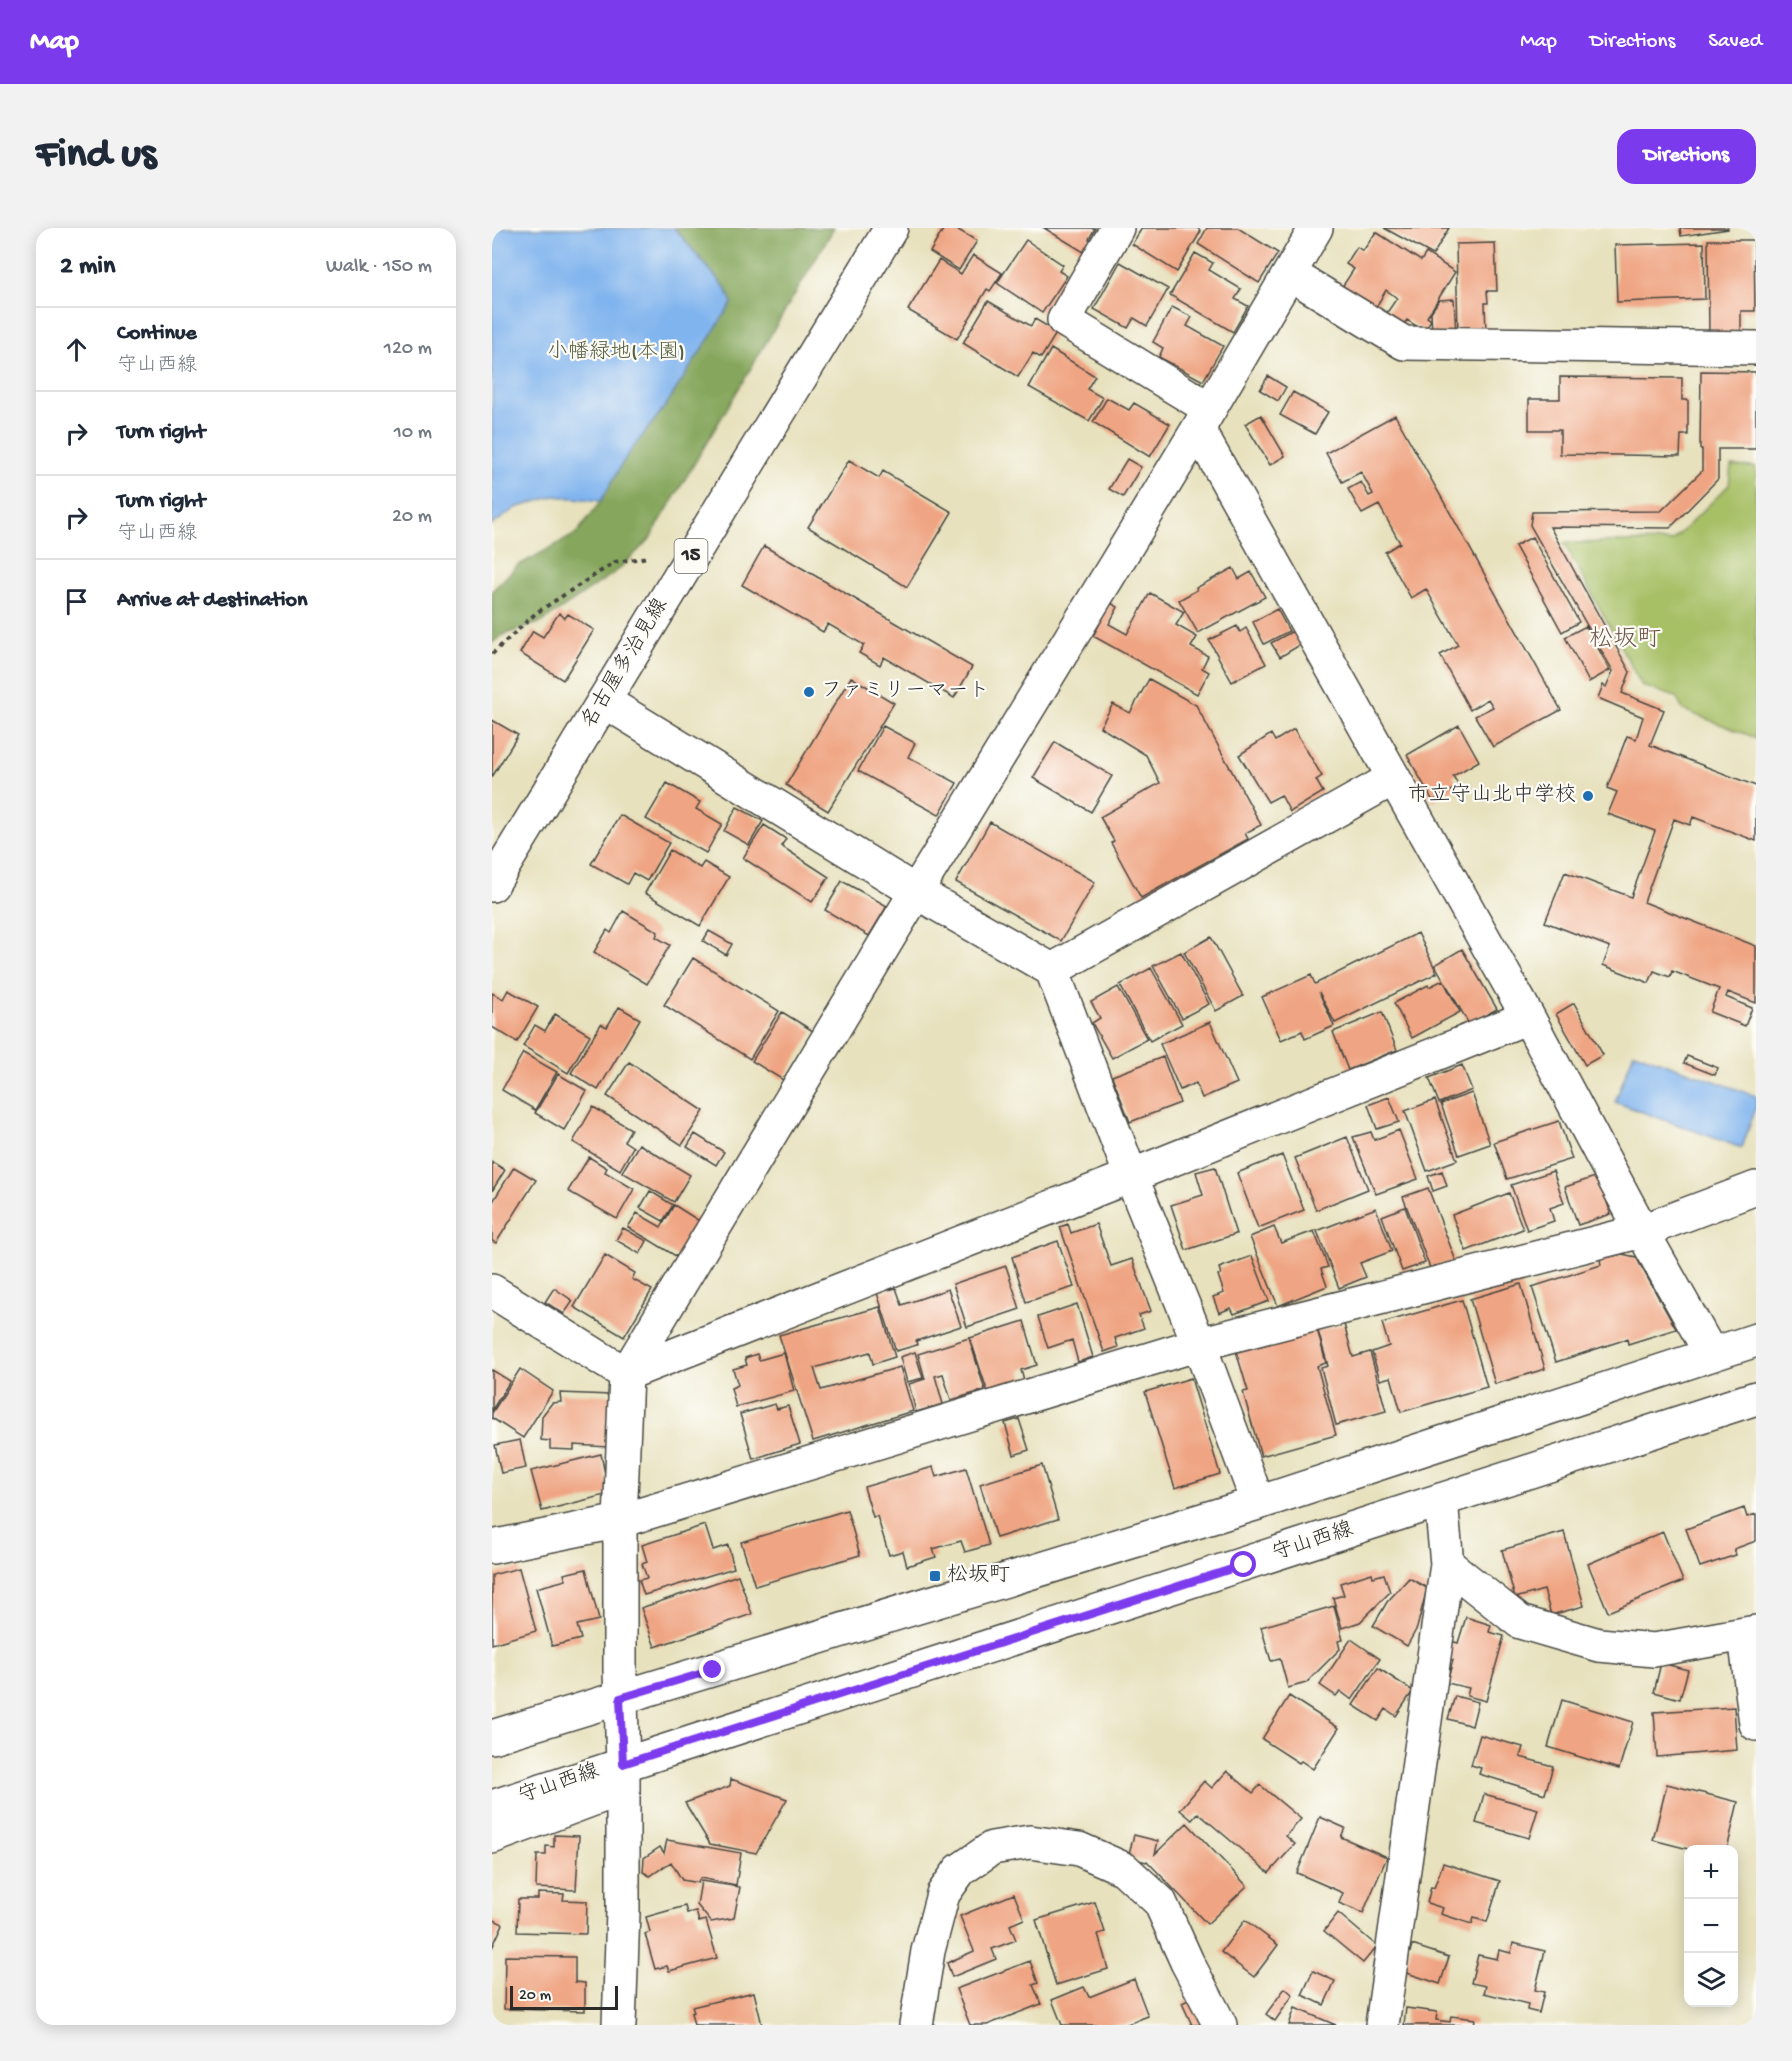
<!DOCTYPE html>
<html lang="en">
<head>
<meta charset="utf-8">
<style>
	body { margin:0; font-family:"Gochi Hand","Klee One",sans-serif; background:#f2f2f3; color:#1f2937 }
	.controls { position:absolute; right:18px; bottom:18px; display:grid; overflow:hidden; border-radius:12px; box-shadow:0 3px 15px #0003 }
	.controls button { width:54px; height:54px; display:grid; place-items:center; padding:0; border:0; border-bottom:2px solid #e0e1e3; background:#fff; color:#1f2937; font:30px sans-serif }
	.scale { position:absolute; left:18px; bottom:15px; width:108px; box-sizing:border-box; padding-left:6px; border:3px solid #2b2b2b; border-top:0; font-size:16px; line-height:21px; white-space:nowrap; color:#2b2b2b; -webkit-text-stroke:4px #fdfcf7; paint-order:stroke }
	.stop { position:absolute; width:18px; height:18px; margin:-14px; border:4px solid #7c3aed; border-radius:50%; background:#fff }
	.stop.end { background:#7c3aed; border-color:#fff; box-shadow:0 2px 6px #0008 }
	.list { margin:0; padding:0; list-style:none }
	h2 { display:flex; justify-content:space-between; align-items:center; height:78px; margin:0; padding:0 24px; font-size:26px }
	h2 small { font-size:20px; font-weight:400; color:#747a83 }
	.list li { display:grid; grid-template-columns:39px 1fr auto; gap:18px; align-items:center; box-sizing:border-box; height:84px; padding:0 24px; border-top:2px solid #e0e1e3 }
	.list b { display:block; font-size:22px; white-space:nowrap }
	.list p { margin:0; font-size:20px; white-space:nowrap; color:#747a83 }
	.list em { font-size:20px; font-style:normal; color:#747a83 }
	.icon { flex:none; width:33px; height:33px; fill:none; stroke:currentColor; stroke-width:2; stroke-linecap:round; stroke-linejoin:round }
	.map { position:relative; flex:none; width:1264px; height:1797px; overflow:hidden; border-radius:18px }
	header { display:flex; align-items:center; gap:36px; box-sizing:border-box; height:84px; padding:0 30px; background:#7c3aed; color:#fff }
	header strong { font-size:28px }
	nav { display:flex; gap:33px; margin-inline-start:auto; font-size:21px }
	.intro { display:flex; align-items:center; justify-content:space-between; box-sizing:border-box; height:144px; padding:0 36px }
	h1 { margin:0; font-size:42px }
	.button { padding:15px 27px; border-radius:18px; background:#7c3aed; color:#fff; font-size:21px; font-weight:700 }
	main { display:flex; gap:36px; padding:0 36px }
	aside { flex:1; background:#fff; border-radius:18px; box-shadow:0 3px 15px #0003 }
	.map>svg:first-child { display:block }
</style>
</head>
<body>
<header>
<strong>Map</strong>
<nav><a>Map</a><a>Directions</a><a>Saved</a></nav>
</header>
<div class="intro"><h1>Find us</h1><a class="button">Directions</a></div>
<main>
<aside>
<h2>2 min<small>Walk · 150 m</small></h2>
<ul class="list">
<li><svg class="icon" aria-label="ahead" viewBox="0 0 24 24"><path d="M12 20V5M6 11l6-6 6 6"/></svg><div><b>Continue</b><p>守山西線</p></div><em>120 m</em></li>
<li><svg class="icon" aria-label="right" viewBox="0 0 24 24"><path d="M7 20v-9h11M14 6l5 5-5 5"/></svg><div><b>Turn right</b></div><em>10 m</em></li>
<li><svg class="icon" aria-label="right" viewBox="0 0 24 24"><path d="M7 20v-9h11M14 6l5 5-5 5"/></svg><div><b>Turn right</b><p>守山西線</p></div><em>20 m</em></li>
<li><svg class="icon" aria-label="arrive" viewBox="0 0 24 24"><path d="M6 21V4h12l-3 4 3 4H6"/></svg><div><b>Arrive at destination</b></div></li>
</ul>
</aside>
<div class="map">
<svg width="1264" height="1797" viewBox="0 0 1264 1797">
	<rect width="100%" height="100%" fill="#fdfcf7"/>
	<filter id="ink" filterUnits="userSpaceOnUse"><feTurbulence type="fractalNoise" baseFrequency=".0167" numOctaves="2"/><feDisplacementMap in="SourceGraphic" scale="12" xChannelSelector="R" yChannelSelector="G"/><feConvolveMatrix kernelMatrix="1 2 1 2 8 2 1 2 1" color-interpolation-filters="sRGB"/></filter>
	<filter id="wash" filterUnits="userSpaceOnUse"><feTurbulence type="fractalNoise" baseFrequency=".008" numOctaves="4" result="noise"/><feDisplacementMap in="SourceGraphic" scale="24" xChannelSelector="R" yChannelSelector="G"/><feGaussianBlur stdDeviation="1.35" result="paint"/><feColorMatrix in="noise" values="0 0 0 0 0 0 0 0 0 0 0 0 0 0 0 0 0 1.4 0 .05"/><feComposite in="paint" operator="in"/></filter>
	<g filter="url(#wash)">
		<rect width="100%" height="100%" fill="#e7e1bd"/>
		<path fill="#a7c066" stroke="#697648" stroke-width="1.5" d="M1239,238l25,1v271l-73,-28 -7,-13 -34,-11 -78,-143 108,-2 57,-56z"/>
		<path fill="#85a65b" stroke="#586843" stroke-width="1.5" d="M182,0h160l-185,312 -32,31 -75,51 -39,13 -11,8v-52l25,-25 59,-32 25,-33 25,-44 40,-52 60,-116z"/>
		<path fill="#80b4ee" stroke="#56708c" stroke-width="1.5" d="M0,0h182l52,61 6,14 -66,102 -40,52 -25,44 -47,-5 -38,12 -24,17z
			M1142,824l122,44v11l-14,41 -127,-46z"/>
		<g id="blocks">
			<path fill="#efa583" d="M452,0h11l22,13 -18,29 -29,-18z
				M552,0h51l-6,11 6,4 -8,11z
				M650,0h55l4,3 -24,41 -45,-28z
				M715,0h31l40,25 -19,30 -61,-39z
				M892,0h65l-16,27z
				M1188,0h48v1l-47,7z
				M884,4l45,29 5,-8 29,19 -28,45 4,3 -7,11 -17,-11 -4,5 -17,-11 11,-16 -11,-8 -11,19 -33,-22 12,-18 -8,-5 11,-17 6,4z
				M534,12l37,25 -4,6 8,5 -25,37 -45,-30z
				M1216,12h46l1,71h-14v23h-32z
				M1003,15l2,48h-10l1,12h-3l1,31 -28,1 -2,-91z
				M1212,15l1,56 -88,3 -2,-57z
				M703,25l18,10 -4,7 32,19 -6,10 13,7 -15,26 -63,-37z
				M481,27l29,18 -12,18 -3,-2 -30,50 -49,-29 31,-50 22,14z
				M628,34l48,27 -21,37 -13,-8 -6,10 -34,-19z
				M962,71l2,34 -24,1 -1,-22 8,-12z
				M496,73l43,25 4,-7 22,13 -16,26 -8,-5 -15,24 -55,-34z
				M680,79l20,10 -5,9 36,20 -20,35 -44,-24 4,-9 -10,-6z
				M559,121l44,27 -8,13 16,9 -14,23 -60,-34z
				M1209,143l55,1v77h-38v30l-48,49 -120,-1 80,145 -8,21 42,17 -14,35 106,41v55l-63,-24 -3,8 -16,-6 -30,83 112,44v57l-28,-11 -2,5 26,11 -7,18 -35,-14 9,-23 -47,-18 -2,6 -16,-6 -5,12 -46,-18 7,-18 -65,-25 20,-50 66,25 24,-66 -47,-17 9,-22 -10,-4 20,-52 9,3 7,-22 -45,-19 5,-13 3,2 7,-16 -83,-146 2,-13 129,-1 41,-40v-22h-2z
				M776,148l18,11 -8,14 -18,-11z
				M1068,149l122,1v22h6v35h-7l-1,21 -120,-2v-24h-31v-31h31z
				M801,164l35,20 -13,22 -35,-19z
				M615,170l22,12 5,-7 36,21 -20,33 -57,-35z
				M769,187l24,41 -15,9 -25,-41z
				M903,187l166,295 -68,37 -18,-31 18,-9 -5,-8 -18,11 -30,-55 18,-10 -32,-56 -15,9 -26,-46 15,-9 -21,-38 -17,9 -14,-25 13,-7 8,14 4,-2 -12,-22 -19,10 -16,-29z
				M635,231l14,8 -18,30 -14,-8z
				M357,232l30,18 4,-7 69,41 -45,75 -99,-60z
				M1040,309l47,85 -17,10 -47,-86z
				M272,318l208,121 -18,31 -70,-41 -4,8 -21,-12 5,-8 -36,-21 -5,8 -81,-47z
				M741,340l6,11 12,-7 14,25 -67,36 -19,-33 18,-10 -1,-2z
				M658,365l34,19 -8,13 21,12 -6,10 17,9 -6,12 7,4 -12,22 -104,-58 18,-33 7,4 -9,17 18,10z
				M785,381l12,22 -25,13 -11,-22z
				M67,385l6,5 3,-4 26,16 -31,50 -43,-27 13,-22 10,6z
				M745,398l3,6 6,-4 20,36 -34,18 -23,-42z
				M1094,398l24,44 -21,12 -24,-45z
				M801,403l7,14 -20,12 -9,-14z
				M359,449l43,26 -66,108 -42,-26z
				M657,451l47,26 65,120 -16,8 3,6 -107,59 -30,-55 3,-2 -14,-24 60,-34 -14,-28 -46,-28 13,-23 17,9z
				M0,492l26,15 -26,42z
				M967,497l20,36 -26,15 6,10 -26,15 -26,-46z
				M391,498l32,17 -7,14 49,26 -18,32 -81,-44z
				M802,501l28,47 -6,4 7,12 -33,20 -9,-17 -13,7 -29,-47 32,-21 4,7z
				M563,514l57,34 -21,36 -58,-34z
				M175,555l33,19 -4,7 26,15 -16,29 -60,-34z
				M245,579l26,14 -14,24 -25,-14z
				M128,587l49,28 -22,38 -14,-8 -6,11 -36,-20z
				M498,594l105,60 -34,59 -105,-59z
				M272,597l22,14 -5,7 48,31 -17,25 -69,-44z
				M178,622l30,18 4,-6 25,15 -29,49 -55,-33z
				M350,653l45,25 -18,30 -44,-26z
				M131,683l35,21 -2,5 14,8 -23,39 -53,-32 13,-22 4,3z
				M217,703l23,13 -6,11 -23,-14z
				M926,705l19,40 -102,50 -16,-31 15,34 -29,13 -3,-8 -21,9 -19,-43 49,-22 4,9z
				M719,709l32,59 -27,15 -32,-59z
				M970,721l35,60 -28,15 -34,-59z
				M689,724l28,52 -27,14 -29,-52z
				M201,730l86,53 -29,48 -86,-54z
				M659,740l31,56 -32,17 -30,-56z
				M951,752l17,32 -48,26 -18,-35 34,-18 1,2z
				M626,759l29,52 -35,19 -20,-35 8,-5 -9,-16z
				M16,762l30,17 -21,35 -25,-15v-34l11,6z
				M1082,775l29,52 -18,10 -29,-51z
				M127,779l21,12 -42,71 -27,-17 30,-49 6,3z
				M290,784l31,19 -30,49 -31,-19z
				M890,784l15,38 -49,20 -15,-38z
				M63,786l35,21 -22,38 -45,-27 12,-21 10,6z
				M718,794l27,61 -35,15 -6,-15 -16,7 -20,-46z
				M31,825l34,19 -22,38 -33,-20z
				M1195,828l31,12 -3,7 -31,-12z
				M671,829l17,46 -50,19 -18,-46z
				M137,834l75,49 -22,34 -75,-49z
				M970,837l10,25 -33,13 -10,-25z
				M66,846l29,17 -23,39 -29,-17z
				M980,865l18,51 -31,11 -18,-51z
				M897,869l10,25 -22,7 -9,-24z
				M943,872l22,60 -30,11 -22,-60z
				M101,879l38,22 -7,12 9,6 -13,23 -47,-28z
				M1067,893l13,38 -65,20 -13,-37z
				M907,902l19,49 -42,15 -23,-57 18,-5 3,8z
				M203,906l29,18 -8,13 -29,-18z
				M855,909l21,52 -52,21 -21,-52z
				M147,916l51,31 -16,27 -52,-30z
				M790,927l22,55 -46,18 -21,-55z
				M97,929l18,11 -2,4 29,17 -17,30 -49,-28z
				M0,934l13,8 -13,21z
				M22,939l22,13 -40,63 -4,-2v-38z
				M723,939l21,67 -50,16 -15,-45 32,-10 -7,-23z
				M950,943l5,15 -14,5 -5,-15z
				M1061,943l11,32 -14,5 4,13 -27,9 -16,-45z
				M1106,948l13,38 -33,11 -13,-38z
				M936,960l28,73 -26,7 -27,-71z
				M158,963l23,14 -10,16 -23,-13z
				M1017,965l14,36 -57,22 -14,-36z
				M182,977l27,17 -22,36 -51,-31 9,-14 24,14z
				M913,979l20,56 -23,8 -20,-55z
				M884,980l16,43 -32,12 6,14 -27,11 -22,-57z
				M576,996l3,9 25,-9 15,42 21,-7 19,52 -12,4 5,13 -29,10 3,9 -14,5 -44,-125z
				M782,999l7,16 33,-12 14,36 -7,2 6,17 -49,20 -28,-69z
				M131,1000l24,13 -7,13 -24,-14z
				M566,1013l16,46 -48,15 -14,-45z
				M1130,1026l14,3 40,72 -48,15 -1,-5 -71,23 -24,-75 69,-22 -1,-6z
				M113,1027l30,18 -3,6 20,11 -28,47 -50,-30z
				M760,1028l17,45 -35,13 -3,-6 -12,5 -6,-16 11,-4 -6,-18 3,-1 -2,-6z
				M514,1038l14,43 -53,18 -14,-43z
				M1029,1056l24,85 -50,15 -25,-85z
				M62,1060l19,13 -9,13 -19,-12z
				M404,1060l6,17 46,-16 13,37 -45,15 1,4 -21,6 -19,-58z
				M970,1072l25,87 -86,25 -10,-35 -11,3 -8,-28 17,-6 -7,-23z
				M585,1076l16,53 -15,5 -6,-22 -24,8 -10,-31z
				M388,1079l15,50 -22,7 -3,-12 -56,16 7,22 79,-23 13,44 -100,30 -34,-106z
				M532,1093l13,44 -16,5 3,11 -36,12 -18,-55z
				M852,1096l9,33 17,-5 16,59 -50,14 -15,-57 7,-2 -10,-35z
				M825,1101l9,34 -9,3 19,69 -75,21 -18,-64 5,-1 -12,-40z
				M477,1110l16,52 -34,10 -8,-26 -8,2 8,28 -27,8 -7,-28 16,-5 -7,-25z
				M423,1124l8,26 -16,4 -7,-25z
				M292,1125l10,38 -58,16 -5,-19 7,-3 -5,-16 14,-4 -2,-7 12,-4 2,6z
				M28,1141l33,22 -30,47 -31,-20v-5z
				M0,1142l18,11 -18,29z
				M699,1150l29,96 -45,14 -30,-96z
				M68,1165l51,2 -2,52 -35,-2v5l-24,-1v-8l-9,-1 1,-24 10,-13 9,-1z
				M283,1176l2,5 11,-3 12,38 -47,15 -13,-45z
				M527,1191l10,31 -15,5 -9,-32z
				M28,1212l6,28 -25,5 -6,-28z
				M109,1226l8,40 -67,17 -11,-40z
				M550,1237l16,54 -62,19 -16,-54z
				M441,1239l3,10 30,-9 23,77 -24,7 -4,-11 -28,8 3,8 -29,9 -4,-15 -14,4 -12,-39 -4,1 -9,-30z
				M1252,1280l3,9 9,-3v27l-22,8 2,6 -36,12 -14,-38z
				M355,1282l13,45 -105,31 -14,-44z
				M213,1297l8,25 15,-5 6,23 -90,27 -5,-15 8,-2 -5,-14 5,-2 -5,-17z
				M1072,1304l20,74 -33,9 -7,-25 -29,8 -13,-48z
				M1171,1304l20,49 -75,31 -20,-48z
				M27,1340l17,63 -44,13v-69z
				M94,1341l13,51 -22,5 4,14 -29,7 -16,-58 30,-8 -2,-6z
				M880,1345l1,4 11,-3 6,18 -30,30 -18,6 -9,-30 11,-3 -4,-12z
				M246,1347l14,39 -97,33 -14,-39z
				M917,1350l18,10 -10,40 -10,18 -34,-20 14,-24z
				M842,1378l9,34 -5,1 2,8 -34,34 -18,5 -8,-29 -9,2 -10,-34z
				M974,1389l25,8 -2,7 15,4 -18,65 -19,-5 2,-8 -22,-5 6,-23 -7,-2 5,-17 7,2z
				M859,1411l29,20 -28,41 -12,-9 -4,5 -16,-11z
				M1169,1435l27,7 -8,29 -26,-7z
				M886,1440l35,23 -17,25 -10,-7 -8,12 -25,-16z
				M797,1468l50,32 -26,41 -12,-8 -2,2 -37,-24z
				M963,1468l23,6 -6,24 -24,-7z
				M1070,1472l71,22 -14,47 -71,-22z
				M1242,1479l3,43 -80,7 -3,-45z
				M988,1507l43,12 -3,10 33,9 -8,28 -66,-20 2,-6 -10,-3z
				M735,1543l26,22 7,-8 41,34 -15,17 9,8 -26,29 -71,-60 -6,7 -12,-10 24,-29 8,7z
				M239,1551l56,20 -31,54 -46,-9 -25,-41 45,-17z
				M1175,1556l71,18 -11,48h-35l-39,-10z
				M992,1566l54,15 -9,29 -53,-15z
				M828,1589l25,11 -4,9 46,20 -24,56 -24,-10 4,-10 -46,-20z
				M695,1595l60,63 -40,38 -60,-63 -1,1 -18,-5 6,-22 24,6 -3,13z
				M62,1607l25,1 -3,54 -40,-2 1,-33h9v-9l8,1z
				M175,1612l74,13 -5,32 -36,-7 -2,5 -16,-3 -11,-18 -21,14 -7,-4 1,-14 16,-11 4,6z
				M951,1635l57,18 -13,41 -13,-4 -2,6 -31,-10 2,-6 -16,-5 4,-16 3,1z
				M209,1653l39,6 -6,31 -23,4 -14,-17z
				M46,1665l26,1 -1,6 24,1 -1,33 -69,-2 1,-33h20z
				M522,1666l10,25 -14,6 6,15 -24,9 4,10 -44,18 -5,-14 27,-12 -14,-35z
				M603,1674l10,30 -7,2 10,35 -52,16 -20,-65z
				M193,1678l2,7 9,-2 3,11 7,-2 11,38 -48,13 -2,-5 -12,3 -10,-35 5,-2 -4,-15z
				M846,1685l39,33 -14,17 -39,-32z
				M0,1691l11,5 -11,24z
				M753,1692l33,25 -24,32 -33,-25z
				M1021,1715l32,8 -10,39 9,2 -5,21 -12,-3 1,-6 -44,-11 2,-7 -15,-3 7,-28 19,4 2,-9 12,3z
				M920,1717l37,12 -9,27 -36,-12z
				M13,1728l70,1v25l10,1v28l-81,-2z
				M538,1733l8,22 -5,2 8,19 -54,21h-17l-14,-36z
				M821,1743l22,10 -11,24 -22,-10z
				M642,1751l14,37 -23,9h-63l-10,-25 32,-13 5,10z
				M793,1760l8,7 -18,26 -9,-7z
				M262,1764l8,33h-68l-3,-12 3,-1 -2,-5z
				M702,1769l14,28h-16l-10,-22z
				M803,1780l41,17h-47z
				M914,1780l31,4 -1,8 14,2 1,-6 24,3 -1,6h-70z"/>
		</g>
	</g>
	<g filter="url(#ink)">
		<use href="#blocks" fill-opacity="0" stroke="#474641" stroke-width="1.5"/>
		<g fill="none" stroke-linecap="round" stroke-linejoin="round">
			<defs>
				<path id="minor" d="M625,0l-53,92 146,89
					M798,46l114,69 352,5
					M706,201l330,588 114,214 69,123
					M112,473l312,191 136,78 79,206 68,168 59,159
					M560,742l342,-192
					M0,1063l134,83 505,-198 397,-159
					M0,1319l128,-26 579,-177 443,-113 114,-43
					M955,1336l73,58 79,23 55,5 102,-18
					M1253,1407l11,89
					M0,1609l131,-49
					M127,1797l4,-113v-148l-3,-94v-149l6,-147 290,-482 282,-463 118,-201
					M424,1797l12,-74 15,-57 17,-24 32,-22 38,-6 49,7 45,20 36,33 27,60 33,63
					M890,1797l65,-461 -6,-64"/>
				<path id="major" d="M0,657l399,-657
					M0,1509l766,-234 498,-163
					M0,1579l1264,-409"/>
			</defs>
			<use href="#minor" stroke="#474641" stroke-width="36"/>
			<use href="#major" stroke="#474641" stroke-width="36"/>
			<path stroke="#474641" stroke-width="4" stroke-dasharray="4.5 4.5" stroke-linecap="butt" d="M0,426l44,-41 79,-51 34,-5"/>
			<use href="#minor" stroke="#fff" stroke-width="33"/>
			<use href="#major" stroke="#fff" stroke-width="33"/>
		</g>
	</g>
	<g fill="none" stroke-linecap="round" stroke-linejoin="round" filter="url(#ink)">
		<path stroke="#7c3aed" stroke-width="8" d="M221,1442l-93,28 3,66 621,-199"/>
	</g>
	<g fill="#1f6fb2" stroke="#fdfcf7" stroke-width="2">
		<circle cx="317" cy="464" r="6"/>
		<circle cx="1096" cy="568" r="6"/>
		<rect x="437" y="1342" width="12" height="12" rx="3"/>
	</g>
	<g text-anchor="middle" dominant-baseline="central" stroke-width="4.5" stroke-linejoin="round" paint-order="stroke">
		<rect fill="#fdfcf7" stroke="#6a6a68" stroke-width="1.5" x="182.5" y="311" width="33" height="34" rx="4.5"/>
		<g font-size="20" font-weight="bold" fill="#2b2b2b">
			<text x="199" y="328">15</text>
		</g>
		<g font-size="21" fill="#565f40" stroke="#fdfcf7">
			<text x="124" y="125">小幡緑地(本園)</text>
		</g>
		<g font-size="21" fill="#2b2b2b" stroke="#fdfcf7">
			<text transform="translate(134 436) rotate(-59)">名古屋多治見線</text>
			<text transform="translate(821 1315) rotate(-18)">守山西線</text>
			<text transform="translate(67 1557) rotate(-19)">守山西線</text>
		</g>
		<g font-size="21" fill="#2b2b2b" stroke="#fdfcf7" text-anchor="start">
			<text x="329" y="464">ファミリーマート</text>
			<text x="1084" y="568" text-anchor="end">市立守山北中学校</text>
			<text x="455" y="1348">松坂町</text>
		</g>
		<g font-size="24" fill="#70564a" stroke="#fdfcf7">
			<text x="1133" y="412">松坂町</text>
		</g>
	</g>
</svg>
<div class="controls">
<button>+</button>
<button>−</button>
<button><svg class="icon" aria-label="layers" viewBox="0 0 24 24"><path d="M12 4l9 5-9 5-9-5zM3 14l9 5 9-5"/></svg></button>
</div>
<div class="scale">20 m</div>
<div class="stop" style="left:752px;top:1337px"></div>
<div class="stop end" style="left:221px;top:1442px"></div>
</div>
</main>
</body>
</html>
